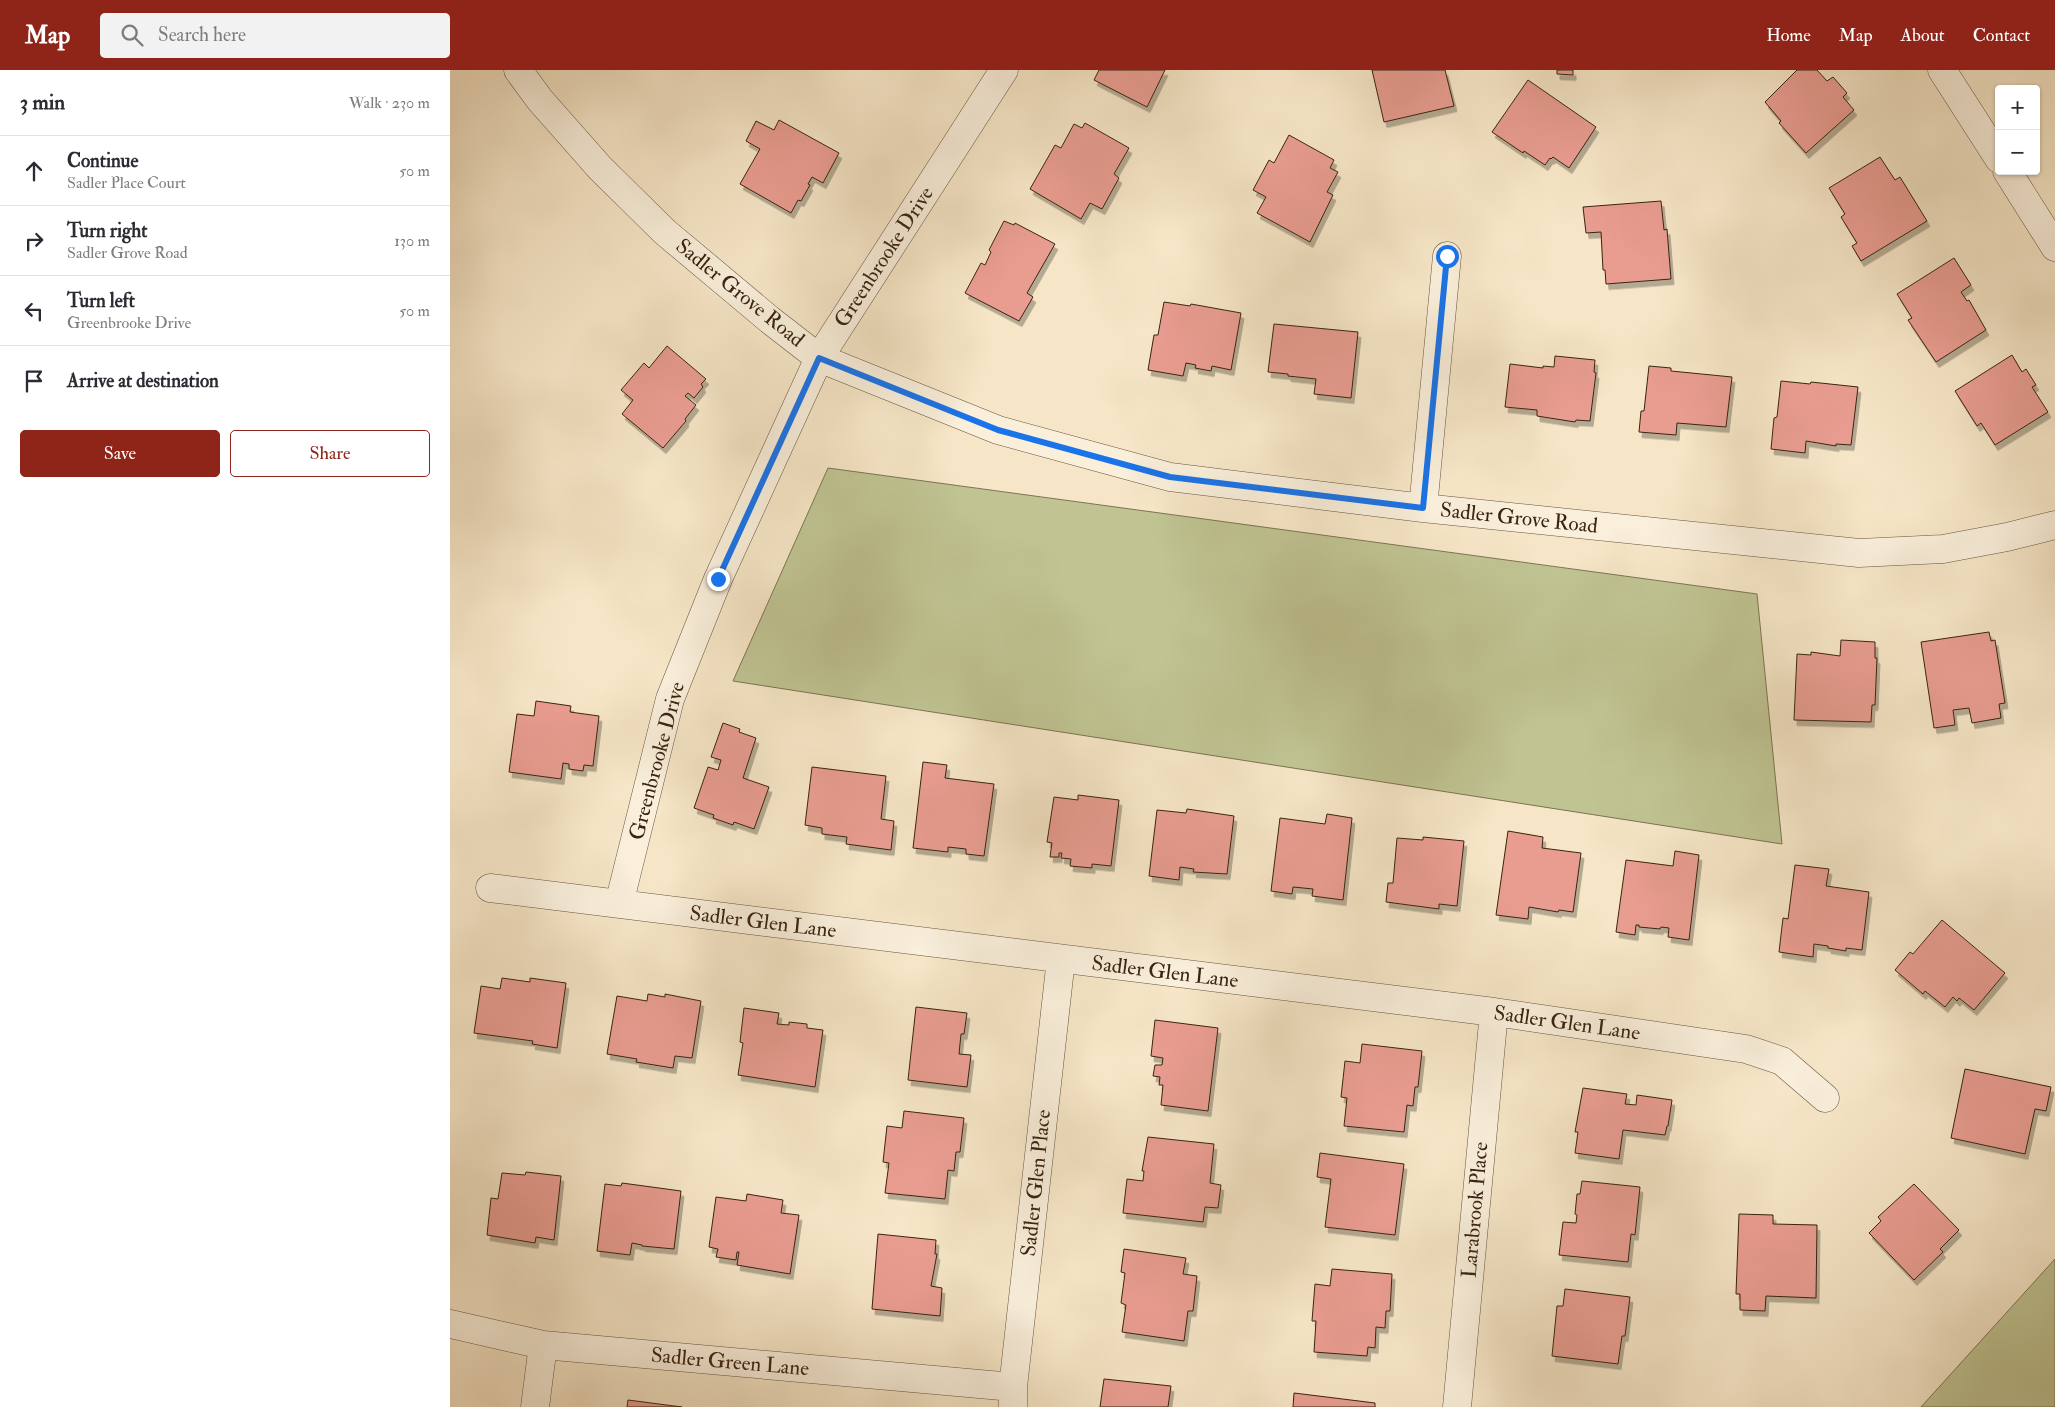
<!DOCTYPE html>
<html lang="en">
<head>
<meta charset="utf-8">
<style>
	body { margin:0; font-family:"IM FELL Double Pica",serif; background:#f2f2f3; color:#2b2b33 }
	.controls { position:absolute; right:15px; top:15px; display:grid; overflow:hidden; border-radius:5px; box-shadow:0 1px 4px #0004 }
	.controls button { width:45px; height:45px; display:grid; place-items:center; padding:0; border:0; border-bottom:1px solid #e1e1e2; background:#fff; color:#2b2b33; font:25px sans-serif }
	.stop { position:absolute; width:15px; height:15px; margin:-11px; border:4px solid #1a73e8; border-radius:50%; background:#fff }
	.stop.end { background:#1a73e8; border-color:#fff; box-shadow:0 1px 5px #0008 }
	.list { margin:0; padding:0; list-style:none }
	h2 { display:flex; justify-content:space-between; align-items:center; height:65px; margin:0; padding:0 20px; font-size:21px }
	h2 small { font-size:16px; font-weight:400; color:#7c7c81 }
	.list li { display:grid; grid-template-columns:32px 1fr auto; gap:15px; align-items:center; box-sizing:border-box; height:70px; padding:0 20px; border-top:1px solid #e1e1e2 }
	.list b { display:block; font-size:19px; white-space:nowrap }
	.list p { margin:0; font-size:16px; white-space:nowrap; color:#7c7c81 }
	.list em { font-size:16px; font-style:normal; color:#7c7c81 }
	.actions { display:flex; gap:10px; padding:15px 20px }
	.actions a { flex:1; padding:11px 0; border:1px solid #8f2418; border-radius:5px; text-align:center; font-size:18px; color:#8f2418 }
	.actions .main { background:#8f2418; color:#fff }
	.icon { flex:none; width:28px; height:28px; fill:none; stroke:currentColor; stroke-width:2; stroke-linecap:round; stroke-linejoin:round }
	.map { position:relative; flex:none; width:1605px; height:1337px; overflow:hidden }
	header { display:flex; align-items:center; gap:30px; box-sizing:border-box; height:70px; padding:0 25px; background:#8f2418; color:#fff }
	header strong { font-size:24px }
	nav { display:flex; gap:28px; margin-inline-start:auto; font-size:18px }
	.search { width:350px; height:45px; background:#f2f2f3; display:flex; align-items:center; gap:12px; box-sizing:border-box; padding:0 18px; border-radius:5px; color:#7c7c81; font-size:19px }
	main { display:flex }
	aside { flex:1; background:#fff }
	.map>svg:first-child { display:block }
</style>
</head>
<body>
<header>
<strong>Map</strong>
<div class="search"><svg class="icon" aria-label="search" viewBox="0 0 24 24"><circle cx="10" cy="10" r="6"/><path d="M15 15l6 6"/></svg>Search here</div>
<nav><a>Home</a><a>Map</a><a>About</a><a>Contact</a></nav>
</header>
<main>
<aside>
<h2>3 min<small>Walk · 230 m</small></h2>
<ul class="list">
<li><svg class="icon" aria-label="ahead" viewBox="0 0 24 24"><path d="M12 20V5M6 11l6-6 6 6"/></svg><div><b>Continue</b><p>Sadler Place Court</p></div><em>50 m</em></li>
<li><svg class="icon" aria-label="right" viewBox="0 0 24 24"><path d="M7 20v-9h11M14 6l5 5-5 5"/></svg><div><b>Turn right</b><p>Sadler Grove Road</p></div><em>130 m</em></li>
<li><svg class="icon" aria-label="left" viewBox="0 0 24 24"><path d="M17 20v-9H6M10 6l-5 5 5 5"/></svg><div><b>Turn left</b><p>Greenbrooke Drive</p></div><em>50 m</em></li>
<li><svg class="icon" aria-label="arrive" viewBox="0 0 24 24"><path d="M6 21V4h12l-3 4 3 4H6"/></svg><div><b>Arrive at destination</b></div></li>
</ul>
<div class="actions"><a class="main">Save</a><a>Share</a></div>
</aside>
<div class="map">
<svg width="1605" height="1337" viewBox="0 0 1605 1337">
	<defs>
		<filter id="shadow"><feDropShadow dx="3" dy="5.5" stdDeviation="0" flood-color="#0004"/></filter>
	</defs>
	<rect width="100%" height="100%" fill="#f6e6c7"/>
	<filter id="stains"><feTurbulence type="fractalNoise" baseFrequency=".004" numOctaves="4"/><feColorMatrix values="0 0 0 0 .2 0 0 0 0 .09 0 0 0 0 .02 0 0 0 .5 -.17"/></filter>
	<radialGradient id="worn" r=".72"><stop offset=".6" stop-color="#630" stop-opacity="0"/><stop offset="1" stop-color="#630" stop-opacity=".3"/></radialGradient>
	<path fill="#c0c493" stroke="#7c7452" d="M378,398l929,126 25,250 -1049,-163z
		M1605,1189v148h-134z"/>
	<path fill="#e99d91" stroke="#392312" filter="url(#shadow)" d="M649,0h66l-18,37 -53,-27z
		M922,0h73l9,36 -70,16z
		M1107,0h16v5l-16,-1z
		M1347,0h20l10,11 6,-4 14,16 -4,4 11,13 -48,43 -27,-30 2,-2 -16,-19z
		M1078,10l68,47 -27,41 -16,-11 -2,2 -1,-1 -5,7 -21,-14 -1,2 -31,-21z
		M329,50l60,33 -16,30 -11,-6 -4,7 2,1 -9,16 -3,-1 -7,13 -51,-29 20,-35 -14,-8 10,-20 18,9z
		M635,53l44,25 -15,26 5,4 -17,31 -12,-6 -9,16 -51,-30 25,-44 6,3 13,-24 8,4z
		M839,65l45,25 -4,8 8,4 -11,20 6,3 -23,47 -53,-29 9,-16 -13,-7 16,-30 5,3z
		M1430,87l15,23 5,-3 27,44 -66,40 -9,-15 5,-3 -16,-26 4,-3 -16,-26z
		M1211,131l3,29 3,-1 4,50 -65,5 -1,-14h-2l-2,-38 -15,1 -3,-26z
		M554,151l10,4 1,-2 40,21 -28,49 6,4 -14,24 -54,-28 16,-30 4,2 6,-13 -2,-2z
		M1504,188l17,27 -10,7 6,9 2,-1 17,30 -50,32 -28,-42 4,-2 -15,-24z
		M714,232l26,4 1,-2 50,9 -10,57 -19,-4 -1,5 -16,-3 1,-3 -10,-2 -3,13 -35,-6 6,-35h4z
		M824,254l84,8 -7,66 -37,-4 2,-15 -28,-3v-2l-20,-2z
		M217,276l39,33 -5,5 2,3 -9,11 -6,-5 -3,3 11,9 -11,14 1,2 -23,27 -41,-34 11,-14 -12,-10 23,-27 5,5z
		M1562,285l10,17 4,-3 10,16 -4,2 16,25 -53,33 -14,-22 -4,3 -22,-35z
		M1105,286l40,4 -1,12 2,1 -6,48 -14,-1 -1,2 -38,-6v-6l-32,-3 5,-43 33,4v-2l11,1z
		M1199,296l22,2v3l61,6 -6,50 -49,-4 -1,12 -37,-3 2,-21h3z
		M1331,311l29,3 1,-2 47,5 -7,58 -15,-1v2l-30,-5 -1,12 -34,-4 3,-31 3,-1z
		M1539,562l2,9 4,-1 10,63 -6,1 2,14 -29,5 -3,-15 -16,2 2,15 -21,3 -13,-86z
		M1391,570l34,2v16h2l-2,47h-3l-1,17 -77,-2 3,-66 14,1v-3l29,4z
		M86,631l35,5 -1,6 29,4 -6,50 -9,-1 -1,6 -14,-2v-5l-6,-1 -2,16 -52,-7 8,-58 17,2z
		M273,653l17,6 -1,3 17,6 -13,40 26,9 -15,42 -20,-7 -1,3 -20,-7 1,-3 -20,-7 14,-41 10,3 3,-10 -10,-3z
		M473,692l24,3 -2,13 49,6 -10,72 -18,-2v-5l-18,-2v5l-35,-4z
		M362,697l74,9 -5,43 13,2 -3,29 -45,-6 1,-7 -25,-3v-6l-17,-3z
		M628,725l41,5 -8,66 -19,-2v4l-22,-2 1,-7 -10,-1 1,-5h-3v4h-9l2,-14 -5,-1 7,-45 24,3z
		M737,739l47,7 -7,58 -34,-2 1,-3 -14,-2 -1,13 -30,-4 8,-66 29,3z
		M877,744l25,4 -9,82 -31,-4 1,-7 -20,-2 -1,7 -21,-3 9,-73 45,6z
		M1058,761l35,6 -1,11 39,5 -8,59 -14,-2 -1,2 -29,-5 -1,12 -32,-4z
		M973,767l41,4 -7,65 -18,-2v5l-53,-7 2,-19h5l4,-45 26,2z
		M1225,781l24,4 -10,85 -21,-3 1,-9 -8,-1 -1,2 -21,-2v-2h-3l-1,10 -19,-3 10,-72 47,6z
		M1345,795l34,4 -3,17 43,6 -7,58 -16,-2v3l-18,-3v-2l-14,-2 -1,13 -34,-5 4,-34 5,1z
		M1492,850l63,53 -31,37 -15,-12 -2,3 -4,-4 -8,10 -20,-16 -2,3 -28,-24 15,-18 3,2z
		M52,908l28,4v-4l36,5 -9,65 -25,-4 1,-3 -59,-8 7,-47 19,3z
		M198,924l17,3v-3l36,7 -9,57 -17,-2 -2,12 -37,-6 1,-3 -30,-5 10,-58 30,5z
		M466,937l51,6 -3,21h-3l-2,20 12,1 -4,32 -59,-7z
		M294,938l35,5 -2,11 12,1v-3l18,2v4l16,2 -8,57 -77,-12 5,-32 -3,-1z
		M705,950l63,8 -10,83 -47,-6 2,-20h-4l1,-8 -7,-1 2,-11h7l1,-7 -12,-2z
		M912,974l60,7 -4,36h-3l-2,19 -6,-1 -3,27 -60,-6 3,-28 -6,-1 4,-36 15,2z
		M1515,999l86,18 -5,24 -11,-2 -10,45 -74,-16z
		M1133,1018l44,6 -2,10 11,1 1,-10 35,5 -4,26h-1l-2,9 -42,-5 -4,29 -44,-6 3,-21h-3z
		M454,1041l60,7 -4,34h-4l-2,19 -6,-1 -3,29 -60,-6 4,-30 -6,-1 4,-36 15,2z
		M698,1067l66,7 -4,39 11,2 -3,23 -13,-1 -2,15 -80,-9 4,-34 16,2 1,-10h-2z
		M870,1083l84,11 -9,71 -70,-8 6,-48 -14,-2z
		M76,1102l35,4 -7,64 -18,-3 -1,6 -48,-8 4,-37 7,1 4,-26 23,2z
		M1132,1111l58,6 -5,48 -4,-1 -3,28 -69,-7 4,-33 13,1 1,-8 -2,-1 2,-20h3z
		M172,1113l59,8 -7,58 -32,-3v-1l-10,-2 -2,12 -33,-4 8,-67 16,2z
		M1464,1114l45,46 -19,19 3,3 -29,28 -45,-47 12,-12 -3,-4z
		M297,1124l36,6 -2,13 18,2 -9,59 -53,-9 2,-13h-2l-1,8 -20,-3 2,-8 -9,-2 7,-50 30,4z
		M1289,1144l34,1v9l44,1 -1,73 -50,-2 -1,15 -25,-1v-16h-4z
		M428,1164l58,6 -1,14h2l-6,32 11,2 -2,28 -68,-7z
		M674,1179l62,9 -3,16 14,2 -4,35h-5l-4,30 -62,-9 4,-27 -5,-2 4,-30 -4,-1z
		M882,1199l60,5 -2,37h-4l-1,17 -9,-1 -1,21 -7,-1 -1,9 -53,-4 2,-31h-4l3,-37 15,2z
		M1115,1219l65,8 -5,39h-3l-4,28 -66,-8 5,-50h6z
		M654,1309l67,7 -3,21h-68z
		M844,1323l81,10v4h-82z
		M178,1330l54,7h-55z"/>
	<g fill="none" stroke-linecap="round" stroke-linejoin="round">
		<defs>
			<path id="street" d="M68,0l22,30 60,68 65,64 105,88 49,38 179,72 172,47 253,31 436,45 84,-4 64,-12 48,-12
				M1492,0l57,89
				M1557,101l48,76
				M973,438l24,-252
				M40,818l1004,124 252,37 36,12 43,37
				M169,834l51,-205 48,-120 101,-221 185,-288
				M0,1254l93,21 470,42
				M85,1337l8,-62
				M563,1337v-20l48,-428
				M1007,1337l37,-395"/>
		</defs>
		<use href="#street" stroke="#68543f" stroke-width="29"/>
		<use href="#street" stroke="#f9efdb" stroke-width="28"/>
	</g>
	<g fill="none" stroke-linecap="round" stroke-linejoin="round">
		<path stroke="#1a73e8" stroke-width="6" d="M268,509l101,-221 179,72 172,47 253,31 24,-252"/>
	</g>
	<g text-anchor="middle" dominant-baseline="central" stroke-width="4" stroke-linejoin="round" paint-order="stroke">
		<g font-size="21" fill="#392312" stroke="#f9efdb">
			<text transform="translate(434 187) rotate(-57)">Greenbrooke Drive</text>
			<text transform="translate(290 223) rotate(39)">Sadler Grove Road</text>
			<text transform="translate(1069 448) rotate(6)">Sadler Grove Road</text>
			<text transform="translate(207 691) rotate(-75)">Greenbrooke Drive</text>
			<text transform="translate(313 852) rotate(7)">Sadler Glen Lane</text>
			<text transform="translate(715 902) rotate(7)">Sadler Glen Lane</text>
			<text transform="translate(1117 953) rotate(8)">Sadler Glen Lane</text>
			<text transform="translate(586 1113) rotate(-84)">Sadler Glen Place</text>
			<text transform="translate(1025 1140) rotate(-85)">Larabrook Place</text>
			<text transform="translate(280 1292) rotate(5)">Sadler Green Lane</text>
		</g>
	</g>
	<rect width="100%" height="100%" filter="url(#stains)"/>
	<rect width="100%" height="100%" fill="url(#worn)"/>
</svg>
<div class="controls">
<button>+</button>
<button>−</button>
</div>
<div class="stop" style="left:997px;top:186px"></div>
<div class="stop end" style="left:268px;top:509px"></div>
</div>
</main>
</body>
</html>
